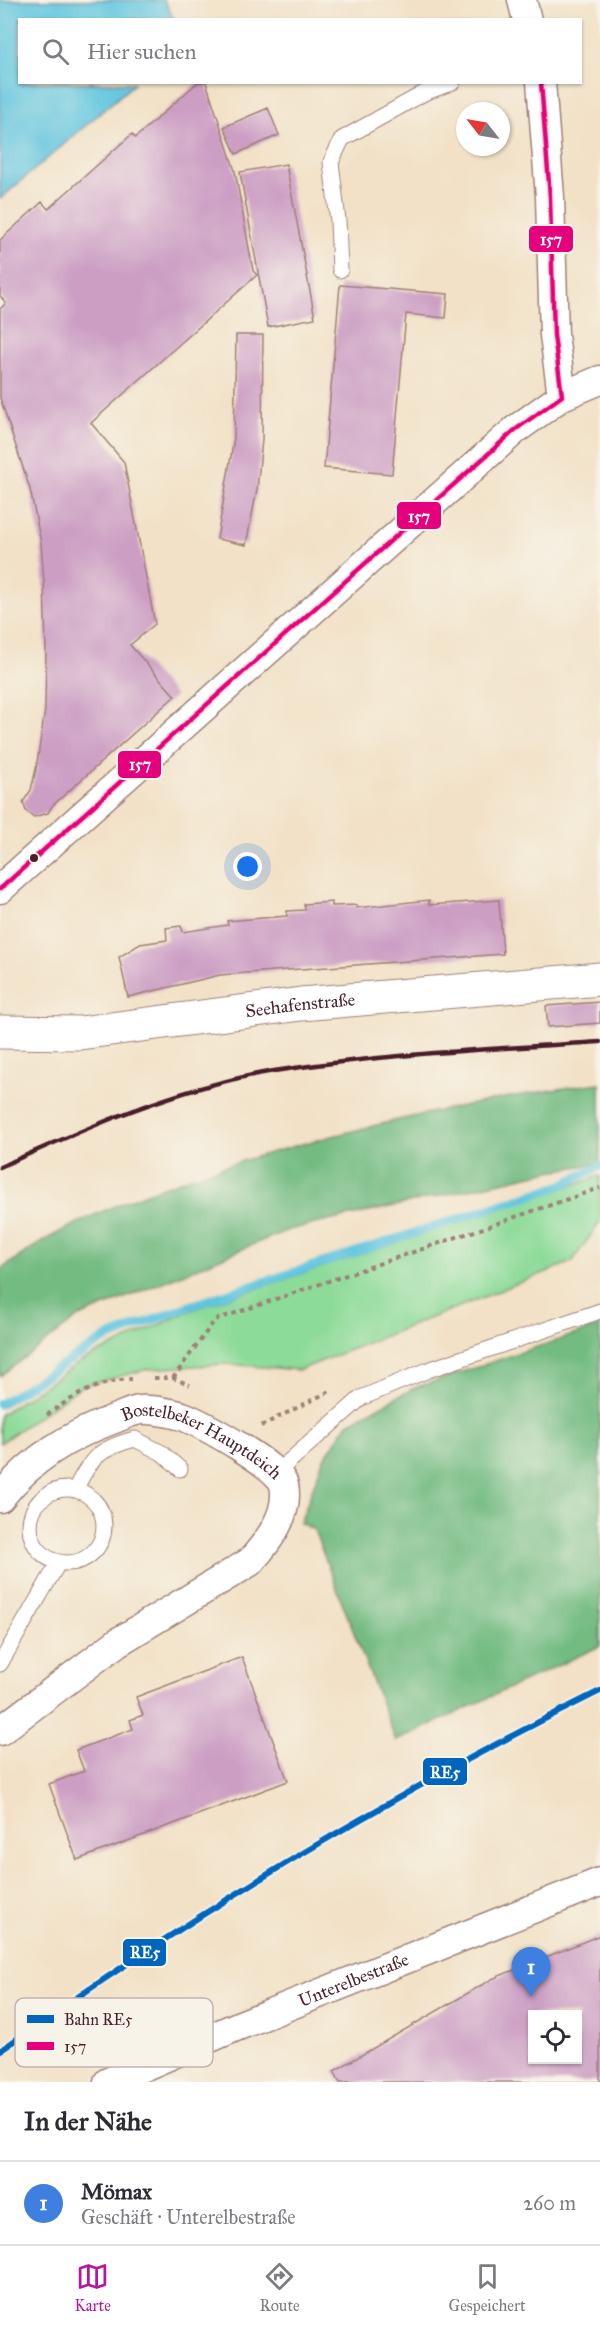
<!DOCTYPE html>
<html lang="de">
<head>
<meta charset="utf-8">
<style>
	body { margin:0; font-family:"IM FELL Great Primer",serif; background:#f7f7f7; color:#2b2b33 }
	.controls { position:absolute; right:18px; bottom:18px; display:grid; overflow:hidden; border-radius:0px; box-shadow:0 2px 4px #0004 }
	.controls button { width:54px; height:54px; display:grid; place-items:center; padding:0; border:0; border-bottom:2px solid #e1e1e2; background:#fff; color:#2b2b33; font:30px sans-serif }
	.compass { position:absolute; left:456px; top:102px; width:54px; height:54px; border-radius:50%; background:#fff; box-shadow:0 2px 4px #0004; rotate:301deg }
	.you { position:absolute; left:248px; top:867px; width:21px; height:21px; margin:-15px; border:4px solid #fff; border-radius:50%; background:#1a73e8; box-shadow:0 0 0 9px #1a73e833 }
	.badge { display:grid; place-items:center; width:39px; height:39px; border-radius:50%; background:#b5179e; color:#fff; font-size:20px; font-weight:700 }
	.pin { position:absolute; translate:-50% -50px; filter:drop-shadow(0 2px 3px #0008) }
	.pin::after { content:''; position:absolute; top:32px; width:21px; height:18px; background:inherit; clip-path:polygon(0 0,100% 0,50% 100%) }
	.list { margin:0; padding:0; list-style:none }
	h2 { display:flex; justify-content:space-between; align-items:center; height:78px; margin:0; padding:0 24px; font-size:26px }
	h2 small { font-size:20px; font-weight:400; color:#7c7c81 }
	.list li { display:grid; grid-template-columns:39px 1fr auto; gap:18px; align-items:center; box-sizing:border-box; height:84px; padding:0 24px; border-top:2px solid #e1e1e2 }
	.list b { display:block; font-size:22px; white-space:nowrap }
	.list p { margin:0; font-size:20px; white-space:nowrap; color:#7c7c81 }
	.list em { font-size:20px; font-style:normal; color:#7c7c81 }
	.icon { flex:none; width:33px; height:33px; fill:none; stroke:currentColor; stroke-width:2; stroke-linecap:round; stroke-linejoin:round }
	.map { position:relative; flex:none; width:600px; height:2082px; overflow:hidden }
	.search { position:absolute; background:#fff; box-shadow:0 2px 4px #0004; left:18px; right:18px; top:18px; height:66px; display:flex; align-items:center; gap:15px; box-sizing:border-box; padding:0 21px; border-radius:0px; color:#7c7c81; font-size:22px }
	.sheet { height:162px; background:#fff }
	nav { display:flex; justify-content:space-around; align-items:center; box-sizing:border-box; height:84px; border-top:2px solid #e1e1e2; background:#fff; font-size:16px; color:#7c7c81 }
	nav a { display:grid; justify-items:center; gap:3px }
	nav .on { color:#b5179e }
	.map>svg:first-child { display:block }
</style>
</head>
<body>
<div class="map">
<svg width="600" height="2082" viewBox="0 0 600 2082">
	<rect width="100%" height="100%" fill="#f7f3e8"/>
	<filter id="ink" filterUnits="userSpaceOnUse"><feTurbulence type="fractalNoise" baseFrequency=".0167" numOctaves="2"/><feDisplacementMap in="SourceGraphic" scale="12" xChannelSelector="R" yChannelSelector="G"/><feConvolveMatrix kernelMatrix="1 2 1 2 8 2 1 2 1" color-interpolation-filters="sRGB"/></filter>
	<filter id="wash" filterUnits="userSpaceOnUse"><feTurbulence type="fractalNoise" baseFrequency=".008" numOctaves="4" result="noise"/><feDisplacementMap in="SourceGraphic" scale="24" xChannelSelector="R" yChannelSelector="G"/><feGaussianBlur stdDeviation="1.35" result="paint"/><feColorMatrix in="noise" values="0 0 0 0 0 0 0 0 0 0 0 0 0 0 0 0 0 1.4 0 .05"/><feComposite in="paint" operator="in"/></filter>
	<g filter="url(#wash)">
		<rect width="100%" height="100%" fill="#f2e1c6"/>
		<path fill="#8ddb99" stroke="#6c7d62" stroke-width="1.5" d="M600,1176v46l-28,40 -273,108 -73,-6 -78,5 -66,17 -82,57v-28l85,-56 106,-49z"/>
		<path fill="#72bb81" stroke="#5e6d56" stroke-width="1.5" d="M600,1083v80l-50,8 -262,59 -209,87 -79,59v-106c18,-12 35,-25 54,-35 78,-42 166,-69 252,-92 97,-26 194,-47 294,-60z
			M600,1326v320l-204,95 -82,-211 -14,-7 23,-63 25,-37 66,-35z"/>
		<path fill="#61c6df" stroke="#567285" stroke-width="1.5" d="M0,0h164l10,19 -154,1v62l115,1 -135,116z"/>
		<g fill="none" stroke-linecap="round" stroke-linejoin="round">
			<path stroke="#61c6df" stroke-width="9" d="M0,1404l106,-66 84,-32 372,-121 38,-19"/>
		</g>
		<g id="blocks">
			<path fill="#cc9ec4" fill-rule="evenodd" d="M198,82h8l29,89 18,100 4,4 -166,148 33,39 31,162 -25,21 45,51 -123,110 -4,7 -14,4 -8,-6 -3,-9 8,-12 5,-21 9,-59 1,-59 -2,-69 -3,-39 -11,-54 -30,-91v-89l6,-6 -6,-7v-56l42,-38 6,7 84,-75 3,4z
				M268,108l11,27 -43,19 -12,-27z
				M286,164l29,154 -47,9 -28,-155z
				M340,285l108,9 -2,24 -40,-4 -14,160 -68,-6z
				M236,335h27l-1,105 -5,50 -11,55 -29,-6 17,-101z
				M429,900v5l70,-5 4,54 -283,21 -92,22 -9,-40 21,-13 27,-4 -1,-12 15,-2 2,6 45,-7 -1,-4 60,-5v-5l18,-1 -1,-6 28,-2v4l25,-1 -1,3z
				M600,1002v21l-52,4 -2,-21z
				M242,1657l46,124 -211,79 -28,-76 35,-13 -8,-21 57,-21 -3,-9 13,-5 -7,-18z
				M600,1935v147h-260l-6,-11 158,-92zM532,2014h46v46h-46z"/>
		</g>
	</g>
	<g filter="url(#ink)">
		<use href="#blocks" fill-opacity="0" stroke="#9e8078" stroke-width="1.5"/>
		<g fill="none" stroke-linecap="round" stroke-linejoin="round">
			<defs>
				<path id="lane" d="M340,270l-2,-49 -7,-59 11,-23 82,-46 29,-11
					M277,1472l84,-74 67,-28 172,-59
					M30 1526a37 37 0 1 1 74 0a37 37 0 1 1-74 0Z
					M75,1490c16,-33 25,-42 60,-51l27,14 18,16
					M0,1664l59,-102"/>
				<g id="street">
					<path d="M522,0l5,20"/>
					<path d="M541,82l9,115 4,138 8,61"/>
					<path d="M0,889l515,-459 47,-34 38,-16"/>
					<path id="s1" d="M0,1498c31,-39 68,-62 114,-79 8,-3 18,-8 26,-9 11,-1 34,3 45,7 19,8 96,50 99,68 6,29 -16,57 -34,77l-132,80 -118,89"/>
					<path id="s2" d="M108,2082l130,-56 362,-144"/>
				</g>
				<g id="secondary">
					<path id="s3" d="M0,1032l80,1 221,-29 299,-25"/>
				</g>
			</defs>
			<use href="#lane" stroke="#9e8078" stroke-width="17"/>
			<use href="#street" stroke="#9e8078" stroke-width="31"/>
			<use href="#secondary" stroke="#9e8078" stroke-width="35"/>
			<path stroke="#9e8078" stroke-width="4" stroke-dasharray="4.5 4.5" stroke-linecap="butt" d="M154,1378h19l17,7
				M173,1378l42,-58 385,-132
				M47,1415c24,-18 54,-35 85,-36
				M261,1426l71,-36"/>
			<use href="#lane" stroke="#fff" stroke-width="15"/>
			<use href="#street" stroke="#fff" stroke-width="28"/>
			<use href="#secondary" stroke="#fff" stroke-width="33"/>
			<path stroke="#4a1f2b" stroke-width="4.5" d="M0,1167c88,-40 178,-80 274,-96 108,-17 217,-22 326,-29"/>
			<defs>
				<path id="bus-1" d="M541,82l9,115 4,138 8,61
					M0,889l515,-459 47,-34"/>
			</defs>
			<use href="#bus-1" stroke="#f7f3e8" stroke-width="9"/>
			<use href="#bus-1" stroke="#e5007d" stroke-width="4.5"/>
			<defs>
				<path id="rail-1" d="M0,2051c191,-136 390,-256 600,-360"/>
			</defs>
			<use href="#rail-1" stroke="#f7f3e8" stroke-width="10"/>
			<use href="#rail-1" stroke="#0065bd" stroke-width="6"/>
		</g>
	</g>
	<circle fill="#4a1f2b" stroke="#f7f3e8" stroke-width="2" cx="34" cy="858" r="5"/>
	<g text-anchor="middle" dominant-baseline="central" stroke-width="5" stroke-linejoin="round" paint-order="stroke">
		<g font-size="18" fill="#4a1f2b" stroke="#f7f3e8">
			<text stroke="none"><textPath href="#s3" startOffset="302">Seehafenstraße</textPath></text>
			<text stroke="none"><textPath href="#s1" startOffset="237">Bostelbeker Hauptdeich</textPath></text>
			<text stroke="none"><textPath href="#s2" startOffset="266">Unterelbestraße</textPath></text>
		</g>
	</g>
	<rect x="15" y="1998" width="198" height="69" rx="9" fill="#f7f3e8" stroke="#c3b3af" stroke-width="1.5"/>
	<rect x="27" y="2015" width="27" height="8" fill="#0065bd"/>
	<rect x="27" y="2042" width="27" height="8" fill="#e5007d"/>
	<g font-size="16" fill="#4a1f2b">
		<text x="64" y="2025">Bahn RE5</text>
		<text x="64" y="2052">157</text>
	</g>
	<g stroke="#f7f3e8" stroke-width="2">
		<rect x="528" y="225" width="46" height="28" rx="6" fill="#e5007d"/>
		<rect x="396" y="501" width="46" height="29" rx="6" fill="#e5007d"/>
		<rect x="117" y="750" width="45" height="29" rx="6" fill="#e5007d"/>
		<rect x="422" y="1757" width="46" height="29" rx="6" fill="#0065bd"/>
		<rect x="122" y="1938" width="45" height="29" rx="6" fill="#0065bd"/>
	</g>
	<g font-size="16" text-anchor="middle" font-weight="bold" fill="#fff">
		<text x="551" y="245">157</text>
		<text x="419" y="522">157</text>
		<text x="140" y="770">157</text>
		<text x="445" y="1778">RE5</text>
		<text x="145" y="1958">RE5</text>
	</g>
</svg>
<div class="controls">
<button><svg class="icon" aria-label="locate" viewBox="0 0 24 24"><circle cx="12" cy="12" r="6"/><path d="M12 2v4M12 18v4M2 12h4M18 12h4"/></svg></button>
</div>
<svg class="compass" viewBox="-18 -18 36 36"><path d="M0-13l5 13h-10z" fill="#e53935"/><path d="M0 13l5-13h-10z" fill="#7c7c81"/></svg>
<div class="you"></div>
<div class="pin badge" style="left:531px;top:1997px;background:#3f7fe0">1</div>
<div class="search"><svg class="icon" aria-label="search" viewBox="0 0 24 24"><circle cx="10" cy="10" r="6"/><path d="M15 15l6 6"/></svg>Hier suchen</div>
</div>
<section class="sheet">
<h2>In der Nähe<small></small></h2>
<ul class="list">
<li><span class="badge" style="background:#3f7fe0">1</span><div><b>Mömax</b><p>Geschäft · Unterelbestraße</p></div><em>260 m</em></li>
</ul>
</section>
<nav>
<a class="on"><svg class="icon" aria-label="map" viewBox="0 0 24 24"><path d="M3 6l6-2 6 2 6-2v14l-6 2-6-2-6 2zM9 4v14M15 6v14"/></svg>Karte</a>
<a><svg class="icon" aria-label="directions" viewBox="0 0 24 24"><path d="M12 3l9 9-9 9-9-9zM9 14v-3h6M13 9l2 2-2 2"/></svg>Route</a>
<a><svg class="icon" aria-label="saved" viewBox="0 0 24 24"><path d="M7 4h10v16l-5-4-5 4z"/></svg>Gespeichert</a>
</nav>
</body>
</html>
